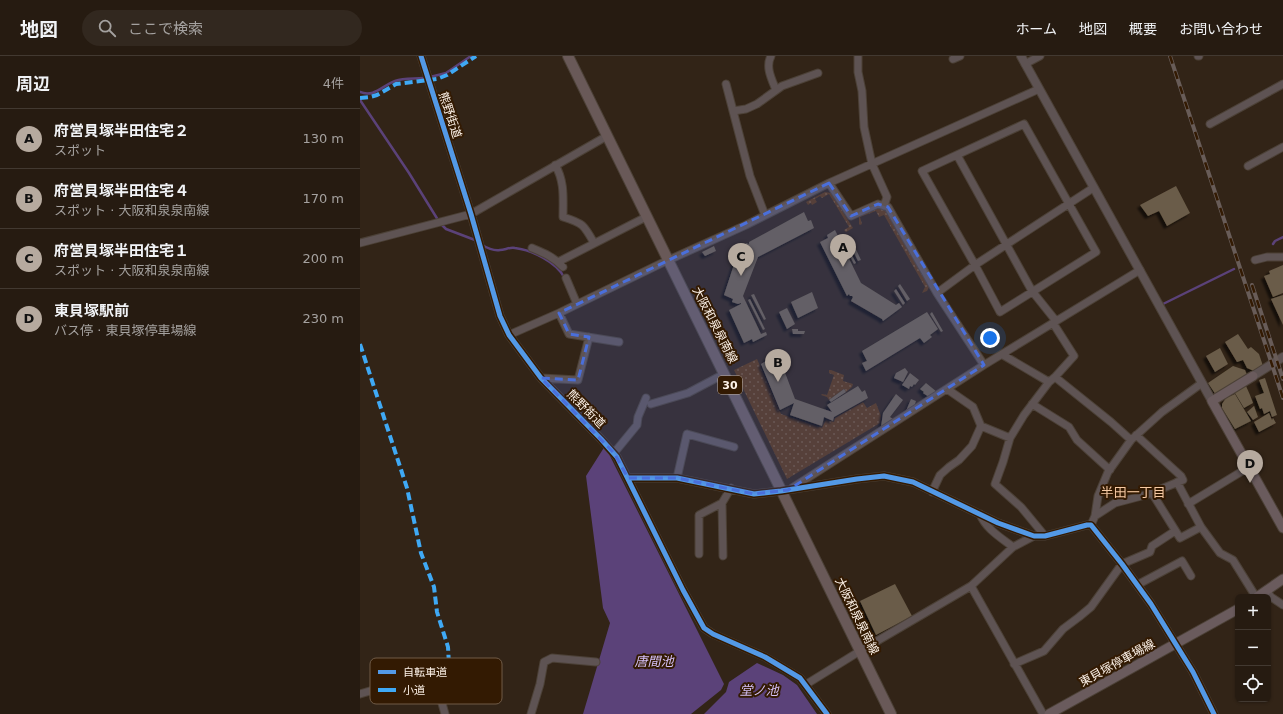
<!DOCTYPE html>
<html lang="ja">
<head>
<meta charset="utf-8">
<style>
	body { margin:0; font-family:"DejaVu Sans","Noto Sans JP",sans-serif; background:#32281f; color:#f1f3f6 }
	.controls { position:absolute; right:12px; bottom:12px; display:grid; overflow:hidden; border-radius:6px; box-shadow:0 1px 3px #0004 }
	.controls button { width:36px; height:36px; display:grid; place-items:center; padding:0; border:0; border-bottom:1px solid #423931; background:#261b11; color:#f1f3f6; font:20px sans-serif }
	.you { position:absolute; left:630px; top:282px; width:14px; height:14px; margin:-10px; border:3px solid #fff; border-radius:50%; background:#1a73e8; box-shadow:0 0 0 6px #1a73e833 }
	.badge { display:grid; place-items:center; width:26px; height:26px; border-radius:50%; background:#b6aa9f; color:#111; font-size:13px; font-weight:700 }
	.pin { position:absolute; translate:-50% -33px; filter:drop-shadow(0 1px 2px #0008) }
	.pin::after { content:''; position:absolute; top:21px; width:14px; height:12px; background:inherit; clip-path:polygon(0 0,100% 0,50% 100%) }
	.list { margin:0; padding:0; list-style:none }
	h2 { display:flex; justify-content:space-between; align-items:center; height:52px; margin:0; padding:0 16px; font-size:17px }
	h2 small { font-size:13px; font-weight:400; color:#a4a19f }
	.list li { display:grid; grid-template-columns:26px 1fr auto; gap:12px; align-items:center; box-sizing:border-box; height:60px; padding:0 16px; border-top:1px solid #423931 }
	.list b { display:block; font-size:15px; white-space:nowrap }
	.list p { margin:0; font-size:13px; white-space:nowrap; color:#a4a19f }
	.list em { font-size:13px; font-style:normal; color:#a4a19f }
	.icon { flex:none; width:22px; height:22px; fill:none; stroke:currentColor; stroke-width:2; stroke-linecap:round; stroke-linejoin:round }
	.map { position:relative; flex:none; width:923px; height:658px; overflow:hidden }
	header { display:flex; align-items:center; gap:24px; box-sizing:border-box; height:56px; padding:0 20px; background:#261b11; border-bottom:1px solid #423931 }
	header strong { font-size:19px }
	nav { display:flex; gap:22px; margin-inline-start:auto; font-size:14px }
	.search { width:280px; height:36px; background:#32281f; display:flex; align-items:center; gap:10px; box-sizing:border-box; padding:0 14px; border-radius:22px; color:#a4a19f; font-size:15px }
	main { display:flex }
	aside { flex:1; background:#261b11 }
	.map>svg:first-child { display:block }
</style>
</head>
<body>
<header>
<strong>地図</strong>
<div class="search"><svg class="icon" aria-label="search" viewBox="0 0 24 24"><circle cx="10" cy="10" r="6"/><path d="M15 15l6 6"/></svg>ここで検索</div>
<nav><a>ホーム</a><a>地図</a><a>概要</a><a>お問い合わせ</a></nav>
</header>
<main>
<aside>
<h2>周辺<small>4件</small></h2>
<ul class="list">
<li><span class="badge">A</span><div><b>府営貝塚半田住宅２</b><p>スポット</p></div><em>130 m</em></li>
<li><span class="badge">B</span><div><b>府営貝塚半田住宅４</b><p>スポット · 大阪和泉泉南線</p></div><em>170 m</em></li>
<li><span class="badge">C</span><div><b>府営貝塚半田住宅１</b><p>スポット · 大阪和泉泉南線</p></div><em>200 m</em></li>
<li><span class="badge">D</span><div><b>東貝塚駅前</b><p>バス停 · 東貝塚停車場線</p></div><em>230 m</em></li>
</ul>
</aside>
<div class="map">
<svg width="923" height="658" viewBox="0 0 923 658">
	<defs>
		<pattern id="grass-dots" width="8" height="8" patternUnits="userSpaceOnUse"><rect width="8" height="8" fill="#593512"/><path d="M2 2h.1M6 6h.1" fill="none" stroke="#725334" stroke-width="1.8" stroke-linecap="round"/></pattern>
		<filter id="shadow"><feDropShadow dx="-3" dy="3" stdDeviation="1" flood-color="#0009"/></filter>
	</defs>
	<rect width="100%" height="100%" fill="#322417"/>
	<path fill="url(#grass-dots)" d="M465,136l6,1 22,35 -7,4 -2,-2 5,-3 -20,-33 -7,4 -2,-2 -5,3 2,3 -5,3 -1,-2 -3,2 -2,-3z
		M519,152l4,1 4,3 42,75 -2,4 -5,2 3,-6 -41,-72 -5,2 -3,-6 -16,6 2,7 -2,1 -1,-1v-8z
		M397,303l24,55 41,14 4,-8 8,2 1,-4 28,-16 4,6 9,-5 5,13 -1,7 -93,56 -53,-109z
		M469,314h2l13,5 -1,6 10,3 -1,3 -6,5 -2,-3 -15,11 -2,-3 -6,-2 1,-1 5,1 7,-20 -5,-2z"/>
	<path fill="#5b4279" d="M245,390l119,238 -3,6 -30,24h-108l27,-91 -7,-15 -17,-132z
		M397,607l26,12 14,10 20,29h-113l22,-22 3,-10z"/>
	<g fill="none" stroke-linecap="round" stroke-linejoin="round">
		<path stroke="#5b4279" stroke-width="2.5" d="M70,21l16,-4 25,-17
			M0,36c14,6 23,-7 35,-11 9,-3 19,-2 28,-3
			M0,44l49,73 29,47
			M82,169l4,4 29,11
			M913,188l2,-3 8,-4
			M122,189c5,3 12,6 18,5 5,0 9,-3 15,-2 17,2 41,14 49,29
			M803,248l71,-35"/>
	</g>
	<path fill="#6a5c48" filter="url(#shadow)" d="M816,130l14,27 -23,13 -8,-15 -11,5 -8,-11z
		M444,156l4,9 3,-1 3,8 -56,29 -15,39 18,38 5,-2 1,3 -14,7 -1,-3 -8,4 -15,-33 12,-6v-1l-3,1 -6,-2 1,-3 -9,-4 16,-49 2,1 1,-2 2,1 1,-3 3,1v-2z
		M475,174l26,53 35,22 3,-2 3,4 -19,14 -1,-2 -31,-18 2,-4 -1,-1h-2l-1,-2 -2,2 -27,-54 8,-4 -1,-3z
		M484,184l12,23 -2,1 -12,-23z
		M493,187l8,17 -3,1 -8,-16z
		M354,190l2,5 -11,5 -3,-4z
		M923,209v28l-10,4 -9,-21 6,-2 -1,-3z
		M540,228l10,15 -3,2 -9,-15z
		M536,233l9,14 -2,2 -9,-14z
		M452,236l6,16 -20,10 -7,-16z
		M394,238l12,25 -2,1 -13,-25z
		M923,239v30l-12,-26z
		M390,243l15,30 -2,1 -15,-30z
		M427,252l8,16 -8,5 -8,-17z
		M567,256l11,17 -8,6 2,2 -8,6 -4,-5 -54,33 -4,-8 5,-2 -5,-10z
		M572,256l11,19 -2,1 -11,-18z
		M432,273h6v2h7l-1,3h-11z
		M878,278l10,15 3,-2 8,7 4,12 -9,5 -7,-3 -4,-8 -6,2 -12,-20z
		M860,292l8,16 -13,8 -9,-16z
		M418,298l17,45 37,13 -5,-7 31,-19 4,6 3,-2 3,8 -34,19 -1,4 -9,-4 -2,9 -32,-11 4,-12 -14,7 -19,-46 5,-3v-3z
		M873,310l12,4 2,5 -31,20 -8,-12z
		M545,312l3,4 -5,10 -9,-4 2,-5z
		M550,317l9,7 -4,5 -1,-1 -2,3 -2,-1 -1,3 -7,-4z
		M905,322l12,37 -5,2 -2,-6 -6,3 -2,-6 -2,1 -5,-13 9,-3 -5,-13z
		M566,327l11,9 -8,5 -6,-4 1,-1 -4,-3z
		M886,330l4,9 3,8 -9,5 -9,-15z
		M484,333l2,3 -15,10 -2,-2z
		M536,338l7,6 -13,17 3,2 -12,8 2,-14z
		M875,338l16,27 -16,8 -13,-21v-4l4,-6z
		M551,343l5,2 -2,6 -8,4z
		M894,350l4,11 -5,3 -6,-8z
		M909,357l3,7 1,-2 3,5 -17,9 -5,-10z
		M535,528l17,32 -36,19 -16,-34z"/>
	<g fill="none" stroke-linecap="round" stroke-linejoin="round">
		<defs>
			<path id="minor" d="M61,0l50,158 29,102 9,19 32,43 60,61 16,18 66,133 21,38 9,6 52,23 35,21 27,36
				M411,0c-6,11 1,24 5,34
				M498,0v16l4,19 2,36 8,37 15,33 -3,9
				M838,0h1
				M593,3l7,-3
				M665,8l15,-8
				M366,28l24,92 15,39
				M373,55l13,-2 11,-5 25,-18 36,-13
				M664,68l72,128 -96,60 -25,-47 -53,-94z
				M850,68l73,-40
				M597,99l75,136 24,30
				M195,109c10,16 8,34 8,52 20,6 21,8 31,26
				M888,110l35,-19
				M469,127l22,33 27,-12 10,3 49,86 47,72
				M0,187l111,-29 136,-78
				M172,192c12,5 22,9 31,19
				M895,204l12,-3h16
				M198,206l88,-45
				M206,222l11,26
				M577,237l38,-28 118,-77
				M199,257l10,21 50,8
				M149,279l50,-22 103,-50 84,-38 83,-42 210,-94
				M643,299l46,27
				M695,321l56,45 20,18
				M181,322l37,2 11,-43
				M291,348l37,-11 36,-19
				M672,348l37,23 8,13 33,30
				M621,370l29,12
				M254,397l23,-28 1,-8 8,-19
				M268,422h49l77,16 27,-3 76,-12 27,-3 29,6 85,41 36,13h11l42,-11h4l31,39 29,40 42,68 21,42
				M317,422l10,-44 47,13
				M817,426l24,45 19,26 13,7 23,37
				M432,432l192,-123 156,-95
				M572,436l8,-17 9,-8 10,-7 13,-14 9,-20 -8,-19 -26,-18
				M792,437l28,45 21,-11
				M362,447l1,53
				M828,448l61,-37
				M620,458c6,15 20,23 33,33
				M735,460l20,-13 34,-9 34,-14 -2,-4 -45,-41
				M731,469l4,-9 3,-20 10,-24 23,-32 31,-28 40,-29
				M685,480l-24,-29 -26,-23 8,-22 7,-24 14,-23 25,-33 6,-5 19,-21 -21,-33
				M339,498v-39l23,-12 9,-15
				M777,529l45,-24 9,15
				M611,530l72,128
				M906,534l5,7 12,8
				M654,608l30,-13 19,-22 16,-12 12,-10 31,-43 28,-12 2,-6 23,-15
				M73,615l12,43
				M445,629l55,-34 111,-65 42,-39 21,-11
				M0,638l41,-12 48,-17
				M171,658l9,-30 4,-22 8,-4 44,4"/>
			<path id="tertiary" d="M661,0l191,345
				M893,320l30,-19"/>
			<path id="secondary" d="M893,320l-41,25 71,127
				M897,541l26,-18
				M689,658l189,-105"/>
			<path id="primary" d="M208,0l323,658"/>
		</defs>
		<use href="#minor" stroke="#4c4137" stroke-width="9"/>
		<use href="#tertiary" stroke="#4c4137" stroke-width="10"/>
		<use href="#secondary" stroke="#4c4137" stroke-width="11"/>
		<use href="#primary" stroke="#4c4137" stroke-width="12"/>
		<use href="#minor" stroke="#5e5353" stroke-width="7"/>
		<use href="#tertiary" stroke="#5e5353" stroke-width="8"/>
		<use href="#secondary" stroke="#6a5b5d" stroke-width="9"/>
		<use href="#primary" stroke="#695958" stroke-width="10"/>
		<defs>
			<path id="rail" d="M810,0l113,342
				M892,229l31,94"/>
		</defs>
		<use href="#rail" stroke="#685c58" stroke-width="4"/>
		<use href="#rail" stroke="#331a02" stroke-width="2.5" stroke-dasharray="8" stroke-linecap="butt"/>
		<path stroke="#3fa9f5" stroke-width="4" stroke-dasharray="8 4" stroke-linecap="butt" d="M0,42l10,-1 7,-2 19,-11 41,-5 10,-4 29,-19
			M0,288l47,144 14,65 13,34 3,25 11,35 1,18"/>
		<defs>
			<path id="cycleway" d="M61,0l50,158 29,102 9,19 32,43 60,61 16,18 66,133 21,38 9,6 52,23 35,21 27,36
				M268,422h49l77,16 27,-3 76,-12 27,-3 29,6 85,41 36,13h11l42,-11h4l31,39 29,40 42,68 21,42"/>
		</defs>
		<use href="#cycleway" stroke="#331a02" stroke-width="8"/>
		<use href="#cycleway" stroke="#5399e6" stroke-width="5"/>
	</g>
	<path fill="#4a6fdb" fill-opacity="0.2" stroke="#4a6fdb" stroke-width="3" stroke-dasharray="8 5" stroke-linejoin="round" d="M469,127l22,33 27,-12 10,3 96,158 -196,125 -34,4 -77,-16h-49l-14,-25 -73,-75 37,2 11,-43 -20,-3 -10,-21z"/>
	<g text-anchor="middle" dominant-baseline="central" stroke-width="4" stroke-linejoin="round" paint-order="stroke">
		<rect fill="#331a02" stroke="#c0b1a3" stroke-width="1" x="358" y="320" width="24" height="18" rx="3"/>
		<g font-size="11" font-weight="bold" fill="#fdf2e8">
			<text x="370" y="329">30</text>
		</g>
		<g font-size="12" fill="#fdf2e8" stroke="#331a02">
			<text transform="translate(90 59) rotate(72)">熊野街道</text>
			<text transform="translate(355 269) rotate(63)">大阪和泉泉南線</text>
			<text transform="translate(226 353) rotate(45)">熊野街道</text>
			<text transform="translate(497 560) rotate(64)">大阪和泉泉南線</text>
			<text transform="translate(757 607) rotate(-29)">東貝塚停車場線</text>
		</g>
		<g font-size="13" fill="#f7caa4" stroke="#331a02">
			<text x="773" y="436">半田一丁目</text>
		</g>
		<g font-size="13" font-style="italic" fill="#d5c1f8" stroke="#331a02">
			<text x="294" y="605">唐間池</text>
			<text x="399" y="634">堂ノ池</text>
		</g>
	</g>
	<rect x="10" y="602" width="132" height="46" rx="6" fill="#331a02" stroke="#705b47" stroke-width="1"/>
	<rect x="18" y="614" width="18" height="4" fill="#5399e6"/>
	<rect x="18" y="632" width="18" height="4" fill="#3fa9f5"/>
	<g font-size="11" fill="#fdf2e8">
		<text x="43" y="620">自転車道</text>
		<text x="43" y="638">小道</text>
	</g>
</svg>
<div class="controls">
<button>+</button>
<button>−</button>
<button><svg class="icon" aria-label="locate" viewBox="0 0 24 24"><circle cx="12" cy="12" r="6"/><path d="M12 2v4M12 18v4M2 12h4M18 12h4"/></svg></button>
</div>
<div class="you"></div>
<div class="pin badge" style="left:483px;top:211px">A</div>
<div class="pin badge" style="left:418px;top:326px">B</div>
<div class="pin badge" style="left:381px;top:220px">C</div>
<div class="pin badge" style="left:890px;top:427px">D</div>
</div>
</main>
</body>
</html>
